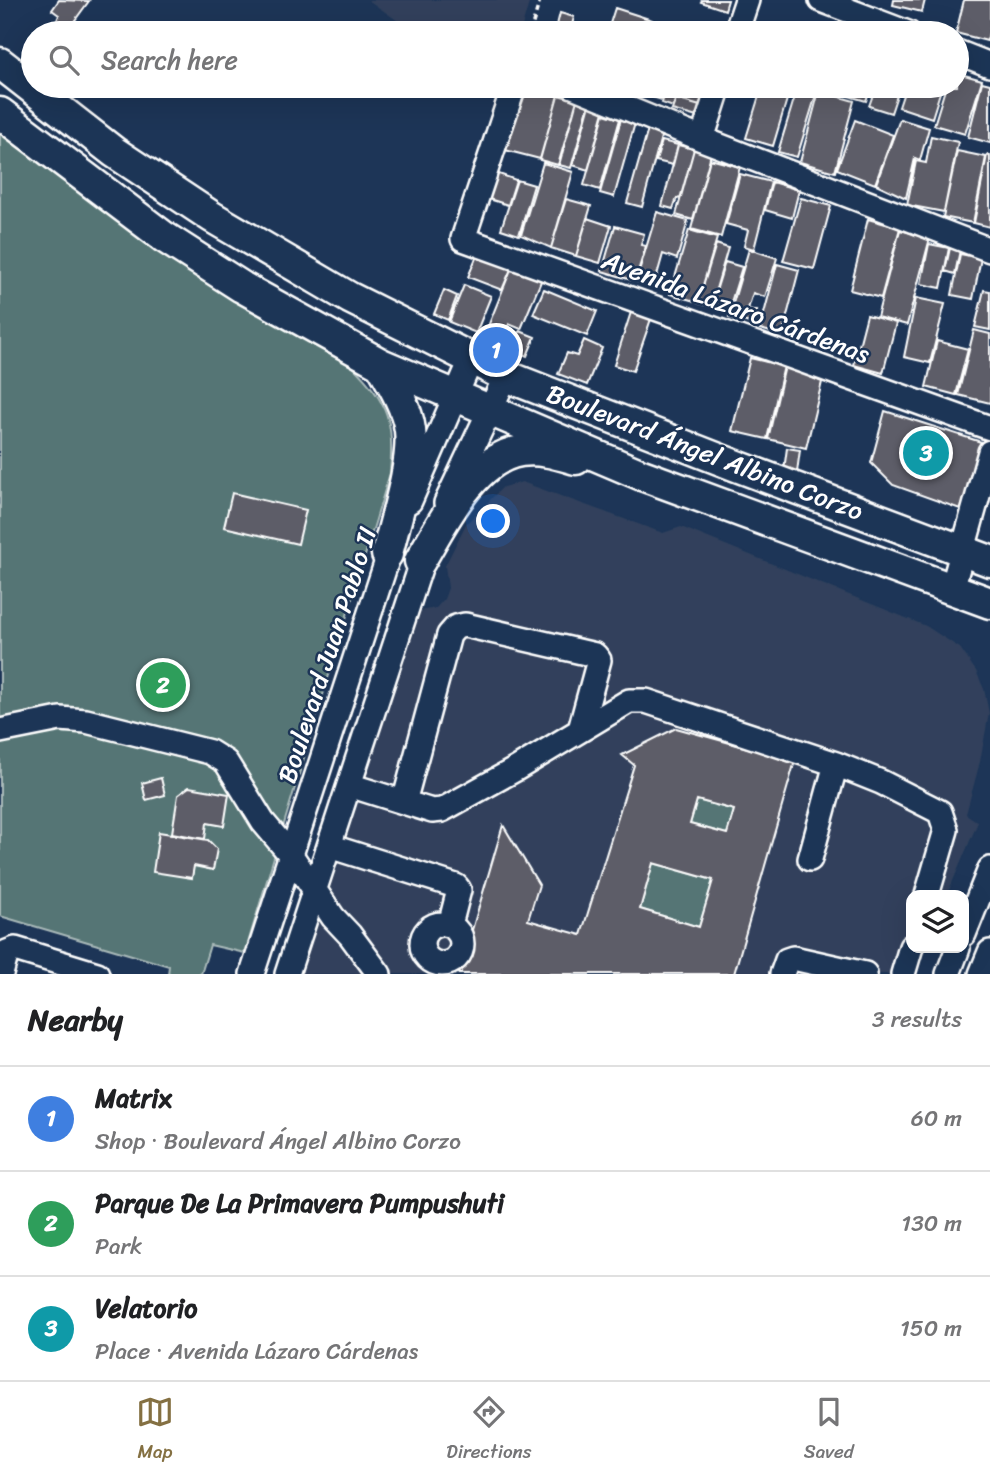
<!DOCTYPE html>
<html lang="en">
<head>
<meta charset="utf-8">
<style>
	body { margin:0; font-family:Sriracha,sans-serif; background:#f6f6f6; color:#202124 }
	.controls { position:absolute; right:21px; bottom:21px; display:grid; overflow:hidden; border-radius:14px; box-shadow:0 7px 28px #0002 }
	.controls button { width:63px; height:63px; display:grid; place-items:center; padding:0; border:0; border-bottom:2px solid #e0e0e0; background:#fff; color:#202124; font:35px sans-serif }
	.you { position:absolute; left:494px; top:522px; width:24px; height:24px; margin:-18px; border:5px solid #fff; border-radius:50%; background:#1a73e8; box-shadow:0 0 0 10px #1a73e833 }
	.badge { display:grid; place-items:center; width:46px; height:46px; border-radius:50%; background:#847042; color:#fff; font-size:23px; font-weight:700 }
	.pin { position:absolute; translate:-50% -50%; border:4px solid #fff; box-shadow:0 2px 7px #0006 }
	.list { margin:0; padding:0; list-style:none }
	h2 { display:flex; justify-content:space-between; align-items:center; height:91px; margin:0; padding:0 28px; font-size:30px }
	h2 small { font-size:23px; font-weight:400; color:#757577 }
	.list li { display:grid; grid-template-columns:46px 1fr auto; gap:21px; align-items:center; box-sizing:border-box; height:105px; padding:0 28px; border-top:2px solid #e0e0e0 }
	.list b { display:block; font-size:26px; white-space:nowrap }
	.list p { margin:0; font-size:23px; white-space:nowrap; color:#757577 }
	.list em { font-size:23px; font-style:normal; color:#757577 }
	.icon { flex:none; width:38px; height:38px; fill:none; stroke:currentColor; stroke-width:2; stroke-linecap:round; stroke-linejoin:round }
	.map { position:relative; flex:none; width:990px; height:974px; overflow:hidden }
	.search { position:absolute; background:#fff; box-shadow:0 7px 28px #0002; left:21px; right:21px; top:21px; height:77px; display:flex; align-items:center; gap:18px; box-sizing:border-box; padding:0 24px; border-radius:38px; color:#757577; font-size:26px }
	.sheet { height:406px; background:#fff }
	nav { display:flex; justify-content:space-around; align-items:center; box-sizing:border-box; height:98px; border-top:2px solid #e0e0e0; background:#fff; font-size:19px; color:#757577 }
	nav a { display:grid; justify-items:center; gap:4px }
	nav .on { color:#847042 }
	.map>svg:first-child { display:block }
</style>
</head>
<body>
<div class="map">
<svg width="990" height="974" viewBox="0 0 990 974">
	<rect width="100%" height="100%" fill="#1d3557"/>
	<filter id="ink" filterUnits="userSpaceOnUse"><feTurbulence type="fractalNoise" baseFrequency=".0143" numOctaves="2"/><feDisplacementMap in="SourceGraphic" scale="14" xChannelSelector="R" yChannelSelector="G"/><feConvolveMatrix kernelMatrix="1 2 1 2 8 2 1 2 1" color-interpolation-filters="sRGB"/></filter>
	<g filter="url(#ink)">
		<path fill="#30415c" d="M368,0h162l-10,33h-105z
			M522,482l141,51 18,-6 245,99 34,22 16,23 8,18 5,24 -9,49 -14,52 12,8 -31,73h-36v53h14l-11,26h-617l116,-362 23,-4 8,-9 4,-11 -3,-22 21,-42 37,-37z"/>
		<path fill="#547474" stroke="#aababa" stroke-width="2" d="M0,123l152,124 200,119c37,36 42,56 38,107l-145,480 -35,-8 -9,29h-33l1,-8 -169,-50z
			M697,800l37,10 -7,24 -37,-10z
			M653,863l60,17 -14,47 -59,-18z"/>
		<path fill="#5d5d67" stroke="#fff" stroke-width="2" fill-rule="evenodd" d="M59,0l30,1 -22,30 -11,-8 3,-8 -7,-5z
			M702,0h26l-3,10 -24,-8z
			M894,0h31l-3,12 -29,-7z
			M964,0h26v28l-3,13 -31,-8z
			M615,8l37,12 -4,13h-41z
			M560,13l14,4 -4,16h-15z
			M957,73l25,7 -17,54 -31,-9 12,-39h11z
			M982,82l8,2v59l-22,-6z
			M523,86h15l21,6 -19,67 -35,-9z
			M636,86h15l-3,10 -14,-3z
			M652,86h14l-4,14 -13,-4z
			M667,86h12l-6,21 -11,-4z
			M680,86l24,4 -4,16 -24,-7z
			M762,86h17l11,3 -17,57 -27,-8z
			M798,86l20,2 -21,69 -19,-5z
			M842,86h29l-5,15 -27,-8z
			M876,86h24l-9,27 -22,-7z
			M906,86h36l-10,32 -33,-11z
			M819,91l35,10 -19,71 -35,-10z
			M558,95l19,5 -19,65 -18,-5z
			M676,99l24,7 -3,11 -25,-7z
			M577,100l12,4 -18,64 -12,-3z
			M590,104l15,4 -17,62 -15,-5z
			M604,114l16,5 -20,71 -16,-5z
			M621,119l14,4 -21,74 -14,-4z
			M900,119l29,9 -9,32 -5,-2 -9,40 -30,-14z
			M855,120l38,15 -18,49 -38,-15z
			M648,129l14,4 -20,74 -15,-4z
			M931,136l27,6 -14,70 -37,-7 9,-44 10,2z
			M662,141l16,4 -5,20 -17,-4z
			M678,145l16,4 -14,50 -3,-1 -4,11 -11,-3z
			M694,149l17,5 -18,66 -17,-5z
			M957,151l29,6 -13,66 -30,-6z
			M987,155l3,1v71l-16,-4z
			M710,159l30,8 -19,70 -30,-8z
			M543,163l30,9 -22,76 -30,-13z
			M496,173l20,7 -8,25 -19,-6z
			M740,174l31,8 -17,67 -10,-3 4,-16 -22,-6z
			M517,180l17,5 -15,50 -18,-6z
			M772,182l27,8 -7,28 -27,-8z
			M801,198l30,8 -17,63 -31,-8z
			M566,199l25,7 -15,50 -25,-8z
			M657,212l31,9 -11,38 -14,-5 -9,32 -18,-5z
			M587,218l24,8 -11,37 -24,-7z
			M868,219l32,9 -19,70 -31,-8z
			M615,226l29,8 -3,11 5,1 -11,35 -33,-10z
			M689,230l28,8 -19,64 -28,-8z
			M900,230l30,8 -23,87 -30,-8z
			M716,244l12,4 -17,58 -13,-3z
			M929,244l20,4 -8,40 -20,-4z
			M480,248l34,14 -12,28 -34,-13z
			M950,248l10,2 -5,24 -10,-3z
			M749,249l28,9 -12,39 -12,-4 -5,16 9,2 -4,13 -24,-7z
			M960,254l21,4 -8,41 -21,-4z
			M514,262l30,12 -23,55 -12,-5 -5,12 -17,-7z
			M725,262l17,5 -14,45 -17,-5z
			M777,264l22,6 -17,65 -22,-6z
			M464,285l27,11 -15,37 -27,-11z
			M544,289l53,22 -10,25 -54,-22z
			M444,290l13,6 -9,24 -14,-6z
			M984,290l6,1v39l-15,-3z
			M916,298l29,6 -15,59 -26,-6z
			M632,309l20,7 -19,55 -19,-6z
			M867,315l29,8 -13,50 -29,-8z
			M974,330l16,4v69l-32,-8z
			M520,331l15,6 -8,19 -15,-6z
			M584,340l18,8 -15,37 -29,-11 9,-21 10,3z
			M937,341l31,8 -12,46 -30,-8z
			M750,358l34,8 -17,73 -35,-8z
			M785,366l37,16 -16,66 -38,-9z
			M885,411l96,31 -18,68 -70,-25 -22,-22z
			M787,448l13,2 -3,22 -13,-2z
			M232,493l74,17 -8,34 -74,-17z
			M676,728l119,33 -61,213h-275l44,-149 36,60 -11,35 53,15 53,-170 -12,-10zM697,800l37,10 -7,24 -37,-10zM653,863l60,17 -14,47 -59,-18z
			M161,778l4,17 -19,5 -4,-17z
			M189,787l40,7 -5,32 -17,-3 -2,16 -33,-6 6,-38z
			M159,832l49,8 9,9 -4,21 -19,-4 -2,12 -39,-6z"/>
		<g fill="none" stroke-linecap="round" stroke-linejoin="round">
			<defs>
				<path id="minor" d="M821,0l87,33
					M736,33l11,-33
					M957,52l33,13
					M514,86l-51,153 527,189
					M573,86l129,53 288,111
					M702,139l17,-53
					M410,501l61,-141
					M446,503l60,-127
					M952,589l38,-137
					M0,731l60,-12 26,2 124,31 16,10 37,60 28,33 42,62 17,18 29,39
					M349,785l83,26 10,-1 74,-41 113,-68h17l190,63 45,18 59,30 6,18 -19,65
					M404,802l45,-167 7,-8 9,-2 130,30 4,5 -19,70
					M329,846l127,40 3,4 -9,35
					M810,859l26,-95
					M422 944a20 20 0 1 1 40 0a20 20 0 1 1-40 0Z
					M964,934l26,-65
					M1,974l6,-22 8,-3 82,25
					M252,974l142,-435
					M287,974l140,-427
					M782,974l5,-14 6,-2 72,16
					M903,974l8,-27
					M948,974l10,-26
					M981,974l9,-22"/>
				<path id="major" d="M0,63l114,89 98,65 138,81 156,78 228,89 256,96
					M0,113l164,124 78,50 139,77 261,111 348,128
					M381,364c11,19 26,43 29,66 4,34 -15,90 -23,124
					M420,561c22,-37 53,-103 101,-110 18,-3 37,3 55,8"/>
			</defs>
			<use href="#minor" stroke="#fff" stroke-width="28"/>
			<use href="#major" stroke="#fff" stroke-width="35"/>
			<path stroke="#fff" stroke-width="3.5" stroke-dasharray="5 5" stroke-linecap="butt" d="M530,33l10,-33"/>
			<use href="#minor" stroke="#1d3557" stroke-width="23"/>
			<use href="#major" stroke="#1d3557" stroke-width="30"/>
		</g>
	</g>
	<g text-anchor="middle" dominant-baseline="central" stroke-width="5" stroke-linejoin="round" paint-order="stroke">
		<g font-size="26" fill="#fff" stroke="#1d3557">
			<text transform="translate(736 307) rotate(20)">Avenida Lázaro Cárdenas</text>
			<text transform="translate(705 452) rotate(21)">Boulevard Ángel Albino Corzo</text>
			<text transform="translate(327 655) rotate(-72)">Boulevard Juan Pablo II</text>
		</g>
	</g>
</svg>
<div class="controls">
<button><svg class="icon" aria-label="layers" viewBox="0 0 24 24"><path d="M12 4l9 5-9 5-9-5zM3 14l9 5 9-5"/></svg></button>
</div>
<div class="you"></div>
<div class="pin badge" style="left:496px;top:350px;background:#3f7fe0">1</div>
<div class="pin badge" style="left:163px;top:685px;background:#2e9e5b">2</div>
<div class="pin badge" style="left:926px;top:453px;background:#0f9aa8">3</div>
<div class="search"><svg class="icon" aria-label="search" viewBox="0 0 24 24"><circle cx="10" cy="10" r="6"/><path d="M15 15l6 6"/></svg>Search here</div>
</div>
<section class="sheet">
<h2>Nearby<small>3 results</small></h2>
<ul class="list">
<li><span class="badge" style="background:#3f7fe0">1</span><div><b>Matrix</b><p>Shop · Boulevard Ángel Albino Corzo</p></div><em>60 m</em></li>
<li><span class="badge" style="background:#2e9e5b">2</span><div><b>Parque De La Primavera Pumpushuti</b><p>Park</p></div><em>130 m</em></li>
<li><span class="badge" style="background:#0f9aa8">3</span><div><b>Velatorio</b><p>Place · Avenida Lázaro Cárdenas</p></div><em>150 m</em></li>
</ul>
</section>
<nav>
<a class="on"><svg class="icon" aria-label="map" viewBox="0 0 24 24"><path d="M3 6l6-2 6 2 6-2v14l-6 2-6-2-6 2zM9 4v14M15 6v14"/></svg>Map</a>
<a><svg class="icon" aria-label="directions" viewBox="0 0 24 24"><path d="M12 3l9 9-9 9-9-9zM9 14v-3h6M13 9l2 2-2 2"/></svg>Directions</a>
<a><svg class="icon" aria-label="saved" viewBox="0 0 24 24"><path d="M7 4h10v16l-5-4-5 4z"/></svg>Saved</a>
</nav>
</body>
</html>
